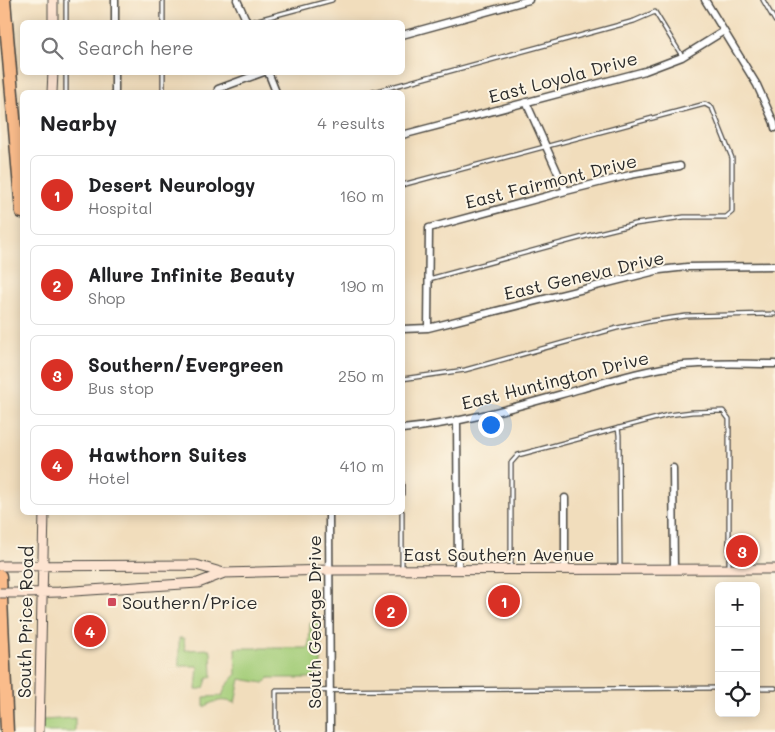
<!DOCTYPE html>
<html lang="en">
<head>
<meta charset="utf-8">
<style>
	body { margin:0; font-family:Mali,sans-serif; background:#f6f6f6; color:#202124 }
	.controls { position:absolute; right:15px; bottom:15px; display:grid; overflow:hidden; border-radius:8px; box-shadow:0 2px 12px #0003 }
	.controls button { width:45px; height:45px; display:grid; place-items:center; padding:0; border:0; border-bottom:1px solid #e0e0e0; background:#fff; color:#202124; font:25px sans-serif }
	.you { position:absolute; left:490px; top:424px; width:18px; height:18px; margin:-12px; border:4px solid #fff; border-radius:50%; background:#1a73e8; box-shadow:0 0 0 8px #1a73e833 }
	.badge { display:grid; place-items:center; width:32px; height:32px; border-radius:50%; background:#d93025; color:#fff; font-size:16px; font-weight:700 }
	.pin { position:absolute; translate:-50% -50%; border:2px solid #fff; box-shadow:0 1px 5px #0006 }
	.list { margin:0; padding:0; list-style:none }
	h2 { display:flex; justify-content:space-between; align-items:center; height:65px; margin:0; padding:0 20px; font-size:21px }
	h2 small { font-size:16px; font-weight:400; color:#757577 }
	.list li { display:grid; grid-template-columns:32px 1fr auto; gap:15px; align-items:center; box-sizing:border-box; height:80px; margin:0 10px 10px; padding:0 10px; border:1px solid #e0e0e0; border-radius:8px }
	.list b { display:block; font-size:19px; white-space:nowrap }
	.list p { margin:0; font-size:16px; white-space:nowrap; color:#757577 }
	.list em { font-size:16px; font-style:normal; color:#757577 }
	.icon { flex:none; width:28px; height:28px; fill:none; stroke:currentColor; stroke-width:2; stroke-linecap:round; stroke-linejoin:round }
	.map { position:relative; flex:none; width:775px; height:732px; overflow:hidden }
	.search { position:absolute; background:#fff; box-shadow:0 2px 12px #0003; left:20px; top:20px; width:385px; height:55px; display:flex; align-items:center; gap:12px; box-sizing:border-box; padding:0 18px; border-radius:8px; color:#757577; font-size:19px }
	.panel { position:absolute; background:#fff; box-shadow:0 2px 12px #0003; left:20px; top:90px; width:385px; height:425px; border-radius:8px }
	.map>svg:first-child { display:block }
</style>
</head>
<body>
<div class="map">
<svg width="775" height="732" viewBox="0 0 775 732">
	<rect width="100%" height="100%" fill="#fcf5e5"/>
	<filter id="ink" filterUnits="userSpaceOnUse"><feTurbulence type="fractalNoise" baseFrequency=".02" numOctaves="2"/><feDisplacementMap in="SourceGraphic" scale="10" xChannelSelector="R" yChannelSelector="G"/><feConvolveMatrix kernelMatrix="1 2 1 2 8 2 1 2 1" color-interpolation-filters="sRGB"/></filter>
	<filter id="wash" filterUnits="userSpaceOnUse"><feTurbulence type="fractalNoise" baseFrequency=".0096" numOctaves="4" result="noise"/><feDisplacementMap in="SourceGraphic" scale="20" xChannelSelector="R" yChannelSelector="G"/><feGaussianBlur stdDeviation="1.12" result="paint"/><feColorMatrix in="noise" values="0 0 0 0 0 0 0 0 0 0 0 0 0 0 0 0 0 1.4 0 .05"/><feComposite in="paint" operator="in"/></filter>
	<g filter="url(#wash)">
		<rect width="100%" height="100%" fill="#f1ddbc"/>
		<path fill="#a4cd79" stroke="#687c52" d="M310,623h11v50l-12,5h-40l-5,5 -24,-4 -5,24c-12,-4 -20,-3 -31,4v-10l18,-1 4,-10 10,-11 -1,-27h74z
			M179,638h5l1,12 25,-1 1,3 1,24 -5,3 -3,9 -8,2 2,-24h-19z
			M75,718v14h-33v-12z"/>
	</g>
	<g filter="url(#ink)">
		<g fill="none" stroke-linecap="round" stroke-linejoin="round">
			<defs>
				<path id="service" d="M66,0v22
					M763,0l12,21
					M163,22v-22
					M250,22l82,-22
					M66,72v20
					M163,72v20
					M373,92l261,-71 21,-9 27,44
					M402,185l303,-81 7,4 20,50v54l-6,5h-42l-49,7 -37,9 -169,46
					M402,379l63,-9 152,-42 34,-7 35,-5 89,-2
					M618,428l1,7 1,133
					M402,483v11
					M511,569v-106l7,-8 150,-40 24,-3 31,-1 6,8v148
					M402,570v-58
					M756,688h19
					M276,732v-41l443,-3"/>
				<path id="minor" d="M115,0v22
					M237,0l10,22
					M705,0l52,85 17,38 1,5
					M402,35l127,-35
					M115,72v20
					M268,72l8,20
					M218,89l46,-17
					M526,102l40,89
					M402,135l243,-64 37,-14 42,-26
					M428,328l1,-100 137,-37 64,-16 50,-9
					M402,329l26,-1 232,-58 27,-3 88,-1
					M457,420l1,150
					M402,429c61,-6 120,-24 178,-40 32,-9 64,-19 96,-23 33,-4 66,-2 99,-2
					M673,468l1,101
					M565,498v72
					M329,512l1,220"/>
				<path id="secondary" d="M53,22v-22
					M52,92l1,-20
					M0,566l196,-1 28,8 105,-3 446,-1
					M25,593l34,-1 139,-9 26,-10
					M39,732l5,-220"/>
				<path id="motorway" d="M4,0l12,141 6,71
					M0,576l7,156"/>
			</defs>
			<use href="#service" stroke="#494641" stroke-width="5.5"/>
			<use href="#minor" stroke="#494641" stroke-width="9"/>
			<use href="#secondary" stroke="#494641" stroke-width="11"/>
			<use href="#motorway" stroke="#494641" stroke-width="15"/>
			<use href="#service" stroke="#fff" stroke-width="3"/>
			<use href="#minor" stroke="#fff" stroke-width="6"/>
			<use href="#secondary" stroke="#fde4d1" stroke-width="9"/>
			<use href="#motorway" stroke="#fabc8b" stroke-width="12"/>
			<defs>
				<path id="secondary-bridge" d="M0,593h25"/>
			</defs>
			<use href="#secondary-bridge" stroke="#494641" stroke-width="11" stroke-linecap="butt"/>
			<use href="#secondary-bridge" stroke="#fde4d1" stroke-width="9"/>
		</g>
	</g>
	<rect fill="#d1495b" stroke="#fcf5e5" stroke-width="2" x="107" y="597" width="10" height="10" rx="2.5"/>
	<g text-anchor="middle" dominant-baseline="central" stroke-width="4" stroke-linejoin="round" paint-order="stroke">
		<g font-size="18" fill="#2b2b2b" stroke="#fcf5e5">
			<text transform="translate(563 77) rotate(-15)">East Loyola Drive</text>
			<text transform="translate(551 181) rotate(-14)">East Fairmont Drive</text>
			<text transform="translate(584 275) rotate(-13)">East Geneva Drive</text>
			<text transform="translate(555 380) rotate(-14)">East Huntington Drive</text>
			<text x="499" y="554">East Southern Avenue</text>
			<text transform="translate(25 622) rotate(-89)">South Price Road</text>
			<text transform="translate(314 622) rotate(-90)">South George Drive</text>
		</g>
		<g font-size="18" fill="#2b2b2b" stroke="#fcf5e5" text-anchor="start">
			<text x="122" y="602">Southern/Price</text>
		</g>
	</g>
</svg>
<div class="controls">
<button>+</button>
<button>−</button>
<button><svg class="icon" aria-label="locate" viewBox="0 0 24 24"><circle cx="12" cy="12" r="6"/><path d="M12 2v4M12 18v4M2 12h4M18 12h4"/></svg></button>
</div>
<div class="you"></div>
<div class="pin badge" style="left:504px;top:601px">1</div>
<div class="pin badge" style="left:391px;top:611px">2</div>
<div class="pin badge" style="left:742px;top:551px">3</div>
<div class="pin badge" style="left:90px;top:631px">4</div>
<div class="search"><svg class="icon" aria-label="search" viewBox="0 0 24 24"><circle cx="10" cy="10" r="6"/><path d="M15 15l6 6"/></svg>Search here</div>
<section class="panel">
<h2>Nearby<small>4 results</small></h2>
<ul class="list">
<li><span class="badge">1</span><div><b>Desert Neurology</b><p>Hospital</p></div><em>160 m</em></li>
<li><span class="badge">2</span><div><b>Allure Infinite Beauty</b><p>Shop</p></div><em>190 m</em></li>
<li><span class="badge">3</span><div><b>Southern/Evergreen</b><p>Bus stop</p></div><em>250 m</em></li>
<li><span class="badge">4</span><div><b>Hawthorn Suites</b><p>Hotel</p></div><em>410 m</em></li>
</ul>
</section>
</div>
</body>
</html>
